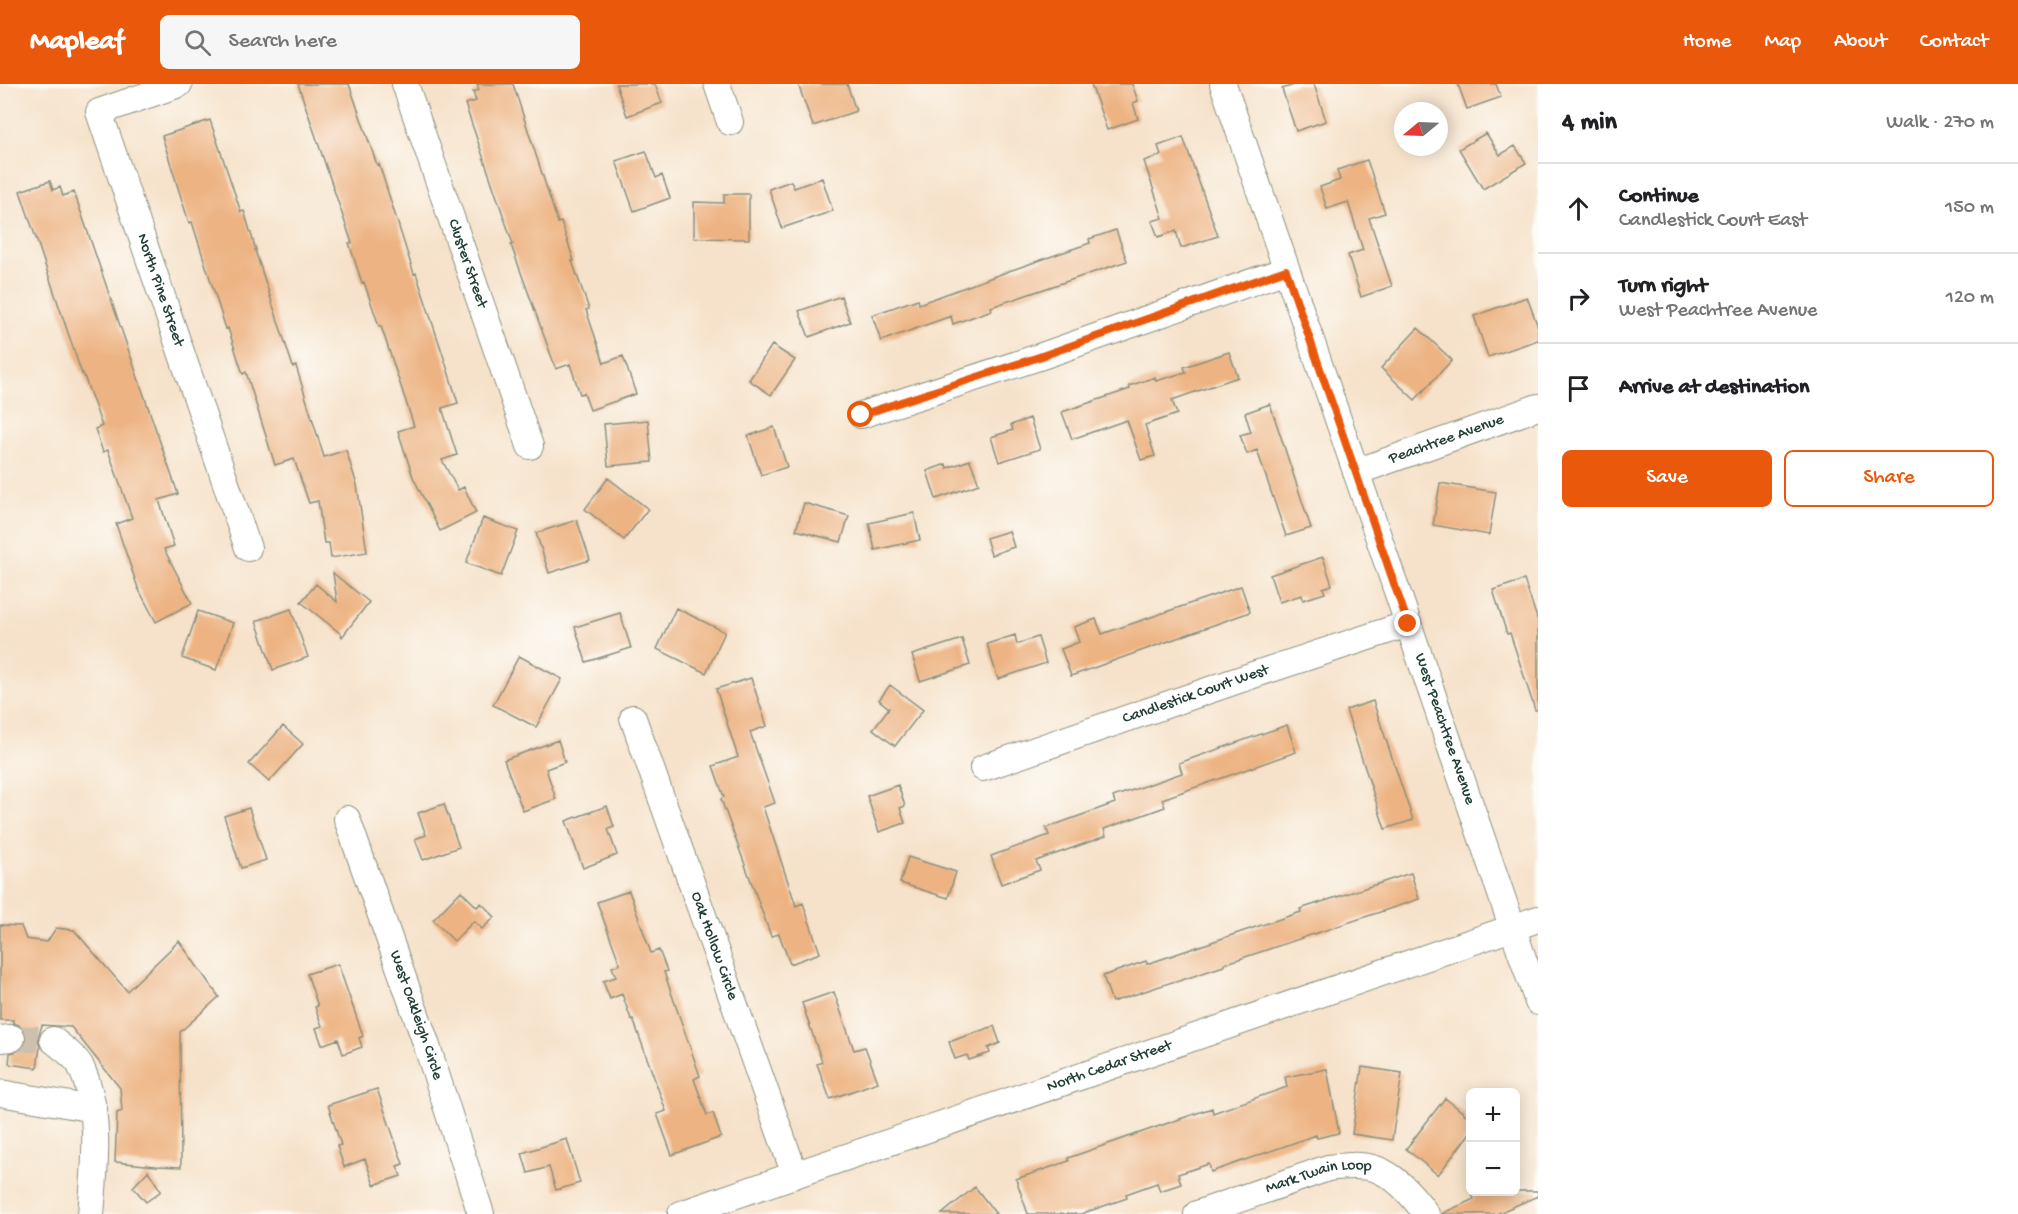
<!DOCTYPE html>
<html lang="en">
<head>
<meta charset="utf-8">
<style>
	body { margin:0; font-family:"Gochi Hand",sans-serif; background:#f6f6f6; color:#202124 }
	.controls { position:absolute; right:18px; bottom:18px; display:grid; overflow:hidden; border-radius:9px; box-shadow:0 3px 15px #0003 }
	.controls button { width:54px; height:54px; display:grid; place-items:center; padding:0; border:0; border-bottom:2px solid #e0e0e0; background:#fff; color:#202124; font:30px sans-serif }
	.compass { position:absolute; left:1394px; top:18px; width:54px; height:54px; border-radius:50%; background:#fff; box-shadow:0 3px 15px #0003; rotate:251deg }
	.stop { position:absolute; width:18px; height:18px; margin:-14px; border:4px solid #ea580c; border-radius:50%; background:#fff }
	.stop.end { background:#ea580c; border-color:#fff; box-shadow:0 2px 6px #0008 }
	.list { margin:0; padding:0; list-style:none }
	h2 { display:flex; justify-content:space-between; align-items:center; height:78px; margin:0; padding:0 24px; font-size:26px }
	h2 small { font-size:20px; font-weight:400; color:#757577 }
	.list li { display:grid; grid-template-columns:39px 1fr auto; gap:18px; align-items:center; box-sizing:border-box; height:90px; padding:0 24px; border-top:2px solid #e0e0e0 }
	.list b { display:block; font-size:22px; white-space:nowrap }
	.list p { margin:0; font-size:20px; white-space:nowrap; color:#757577 }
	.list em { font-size:20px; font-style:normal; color:#757577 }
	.actions { display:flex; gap:12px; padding:18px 24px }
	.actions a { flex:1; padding:14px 0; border:2px solid #ea580c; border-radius:9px; text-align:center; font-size:21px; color:#ea580c }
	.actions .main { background:#ea580c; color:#fff }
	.icon { flex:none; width:33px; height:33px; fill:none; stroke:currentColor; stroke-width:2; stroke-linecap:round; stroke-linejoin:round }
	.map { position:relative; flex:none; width:1538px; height:1130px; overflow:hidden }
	header { display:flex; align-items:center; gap:36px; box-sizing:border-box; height:84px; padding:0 30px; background:#ea580c; color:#fff }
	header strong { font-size:28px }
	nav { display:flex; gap:33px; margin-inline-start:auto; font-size:21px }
	.search { width:420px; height:54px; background:#f6f6f6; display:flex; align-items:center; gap:15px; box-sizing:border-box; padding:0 21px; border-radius:9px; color:#757577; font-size:22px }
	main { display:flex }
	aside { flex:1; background:#fff }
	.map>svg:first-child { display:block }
</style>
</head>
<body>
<header>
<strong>Mapleaf</strong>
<div class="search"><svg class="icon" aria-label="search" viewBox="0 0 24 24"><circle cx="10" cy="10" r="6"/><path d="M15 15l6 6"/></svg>Search here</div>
<nav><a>Home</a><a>Map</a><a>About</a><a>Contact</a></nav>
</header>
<main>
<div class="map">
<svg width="1538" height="1130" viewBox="0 0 1538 1130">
	<rect width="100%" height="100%" fill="#fdfcf7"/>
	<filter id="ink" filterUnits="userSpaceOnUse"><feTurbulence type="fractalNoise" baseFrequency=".0167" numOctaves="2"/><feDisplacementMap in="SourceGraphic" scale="12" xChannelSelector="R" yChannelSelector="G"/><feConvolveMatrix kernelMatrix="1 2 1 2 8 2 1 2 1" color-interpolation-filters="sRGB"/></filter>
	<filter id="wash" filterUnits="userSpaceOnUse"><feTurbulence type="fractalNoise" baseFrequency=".008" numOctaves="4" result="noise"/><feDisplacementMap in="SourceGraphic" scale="24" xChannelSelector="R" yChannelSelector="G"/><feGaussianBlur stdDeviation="1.35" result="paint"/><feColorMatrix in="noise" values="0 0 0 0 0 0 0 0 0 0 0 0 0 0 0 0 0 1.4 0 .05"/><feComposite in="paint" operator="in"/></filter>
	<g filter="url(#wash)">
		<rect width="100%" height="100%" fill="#f6e2ca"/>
		<g id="blocks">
			<path fill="#edb382" d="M298,0h51l28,81 2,-1 35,110 2,-1 28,85 14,45 -16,5 15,47 -15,5 16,30 6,-3 12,26 -36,18 -27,-54 -15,-46 16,-5 -33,-100h-2l-15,-44 -2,1 -13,-40h3z
				M477,0h36l45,139 3,-1 13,39h-2l17,48 -3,1 18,53 19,-7 13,38 -46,16 -6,-17 -4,1 -10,-30 -14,5 -45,-124 2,-1 -48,-140 11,-3 -3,-9 6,-2z
				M616,0h39l7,19 -35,13z
				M798,0h49l9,27 -43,15z
				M1091,0h41l6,17 -5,2 5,16 -31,11z
				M1297,0h17l12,37 -30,10 -14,-42z
				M1458,0h38l5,13 -34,12z
				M210,36l31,92 3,-1 12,39h-1l38,117 3,-1 28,91 22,-7 11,35 10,67 -36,6 -2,-15h-5l-6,-42 -9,2 -15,-44 -19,6 -29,-93 -3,2 -15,-46 -2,1 -34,-107 -3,1 -27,-87z
				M1486,49l14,22 15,-9 11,17 -43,26 -24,-40z
				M1183,53l35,99 -37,12 -5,-17 -18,6 -6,-16 11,-3 -19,-57 17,-6 -3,-9z
				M646,67l10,27 6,-3 8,23 -36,13 -18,-50z
				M1367,76l18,53 -16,5 23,68 -31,11 -13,-42 15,-5 -15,-48 -21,7 -7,-22 20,-7 -3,-10z
				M822,94l11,33 -51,17 -13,-39 22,-8 3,7z
				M50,97l3,9 7,-3 3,9 11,-4 104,302 -19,6 15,46 -10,3 28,54 -36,19 -18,-34 -22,-64 16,-6 -24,-68 -5,2 -8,-23 7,-3 -19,-53 -1,1 -62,-183z
				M724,110h25v45l-55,-1v-36l30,1z
				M1116,146l11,31 -136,46 1,3 -39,14 -2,-8 -70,25 -9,-26 46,-16 1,5 90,-33 81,-28 -1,-4z
				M841,212l9,26 -41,15 -10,-26z
				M1527,213l11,30v13l-50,17 -14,-41z
				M1418,244l34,32 -37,40 -34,-32z
				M772,261l23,15 -24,35 -22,-15z
				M1229,268l9,25 -66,23 5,14 -32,11 10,31 -14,4 -14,-40 -55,19 -10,-27 68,-23 -1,-3 26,-9 1,4 30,-9 -2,-5z
				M1270,320l41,124 -25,8 -29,-86 -10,4 -7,-19 11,-3 -6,-19z
				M1030,334l10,31 -41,13 -8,-25 22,-7 -2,-5z
				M648,336l4,42 -44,4 -4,-42z
				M774,343l13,40 -26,8 -13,-39z
				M970,376l9,24 -43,15 -9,-28 19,-7 1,4z
				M608,394l40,31 -24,31 -39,-31z
				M1440,399l56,9 -7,43 -56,-10z
				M804,419l45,13 -8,26 -45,-12z
				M914,429l6,27 -45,10 -6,-27z
				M483,434l35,13 -17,45 -35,-13z
				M577,436l13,40 -41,13 -13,-40z
				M1009,447l5,16 -23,8 -5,-17z
				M1323,473l9,28 -9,3 2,5 -22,7 -1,-5 -23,7 -9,-27z
				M333,489l36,29 -27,35 -1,-3 -40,-32 15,-18 21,18z
				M1524,496l14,41v89h-3l-25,-77 -3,1 -14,-44z
				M1241,502l9,26 -179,64 -10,-27 18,-7 -5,-15 22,-8 6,15z
				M676,524l49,24 -19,41 -49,-24z
				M291,525l17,48 -35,13 -17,-49z
				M198,527l35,12 -17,47 -34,-12z
				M620,529l11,35 -45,14 -11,-35z
				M1015,551l2,9 21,-7 8,26 -48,16 -11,-35z
				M962,555l8,26 -50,16 -8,-26z
				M519,572l43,23 -26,48 -43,-22z
				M751,594l16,48 -17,6 25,71 -12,4 33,99 7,-3 17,50 -30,11 -11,-30 -8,2 -50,-137 3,-2 -11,-31 25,-9 -22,-68z
				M890,601l33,25 -28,36 -22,-17 16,-21 -10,-8z
				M1373,617l40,119 -28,9 -39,-119z
				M1287,641l9,27 -134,47 3,8 -61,22 2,7 -70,25 4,9 -39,14 -10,-28 58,-21 -3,-7 69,-25 -2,-6 69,-24 -3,-10z
				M283,642l20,18 -34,38 -20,-18z
				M558,656l7,22 -19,7 10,30 -33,12 -19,-51z
				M898,701l7,21 -5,2 5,15 -26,9 -12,-36z
				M444,720l15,43 -36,13 -8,-21 11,-4 -8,-22z
				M607,722l7,21 -6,2 9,26 -34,13 -17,-47z
				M249,724l17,52 -25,8 -17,-52z
				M908,773l48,15 -8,26 -48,-15z
				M1411,789l8,26 -195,65v2l-48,16 -1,-1 -63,21 -9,-26 43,-15 1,3 91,-31 63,-21 -1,-3z
				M461,807l16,16 4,-4 14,14 -13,12 -8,-8 -20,20 -21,-21z
				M629,807l22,62 8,-3 8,21 -3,1 36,104 -6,3 13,36 6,-2 8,24 -49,18 -15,-41 9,-3 -33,-92h-2l-9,-25 -12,5 -7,-18 13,-4 -4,-10 8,-3 -23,-62z
				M0,841l21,1 5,13 21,3 9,-14 18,2 53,61 52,-50 40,56 -39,35 1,135 -25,-1 -41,-4 2,-49 5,-2 -2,-23 -49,-61 -29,-2 -4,13 2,9 -3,21 -28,-4 1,-11 11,-3 4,-5 2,-8 -3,-8 -5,-4 -6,-2v-3h-13z
				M338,880l25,72 -4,2 3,9 -19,7 -5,-15 -16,6 -6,-17 6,-2 -7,-19 3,-1 -11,-32z
				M834,908l20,58 11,-3 13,35 -48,17 -13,-35 5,-2 -20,-59z
				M994,942l6,17 -12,5 2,5 -21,7 -2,-5 -12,4 -6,-17z
				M1362,983l40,6 -10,67 -40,-6z
				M1327,985l12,64 -22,5 -1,-3 -105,37 -2,-8 -31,10 3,10 -21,7 -3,-8 -31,11 1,4 -46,16h-53l-12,-35 53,-18 -1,-3 106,-37 38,-13 1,5 74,-26 -2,-10z
				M377,1005l26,75 -6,2 4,10 -27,9 -9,-26 -21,8 -7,-21 4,-1 -13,-40z
				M1445,1014l25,20v15l-32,42 -32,-26z
				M567,1055l13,44 -24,7 -7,-23 -21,6 -6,-20z
				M148,1087l13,20 -15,11 -13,-15z
				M975,1103l21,27h-54z
				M1470,1107h68v5l-42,18h-55l33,-15z"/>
		</g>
	</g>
	<g filter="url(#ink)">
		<use href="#blocks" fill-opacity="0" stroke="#8a907f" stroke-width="1.5"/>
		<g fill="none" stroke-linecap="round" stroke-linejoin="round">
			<path stroke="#cbc1ac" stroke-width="26" stroke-dasharray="26 13" stroke-linecap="butt" d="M12,954l41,2"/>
			<defs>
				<g id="minor">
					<path id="s1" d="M179,0l-80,28 149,436"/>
					<path id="s2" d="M405,0l125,362"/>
					<path d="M717,0l13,38"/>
					<path id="s3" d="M1223,0l315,918"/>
					<path d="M861,331l178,-58 247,-87"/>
					<path id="s4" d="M1356,388l182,-65"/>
					<path id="s5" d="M633,634l162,457"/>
					<path id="s6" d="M983,684l276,-95 149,-49"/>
					<path id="s7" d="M347,735l79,224 55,171"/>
					<path d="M0,955l12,-1"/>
					<path d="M53,956c8,7 22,16 27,25 22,46 15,101 11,149"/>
					<path d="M0,1009l94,16"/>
					<path id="s8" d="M681,1130l857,-295"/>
					<path id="s9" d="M1197,1130l131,-46c15,-2 33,-4 48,1 20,7 38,28 50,45"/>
				</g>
			</defs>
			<use href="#minor" stroke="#8a907f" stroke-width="28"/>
			<use href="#minor" stroke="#fff" stroke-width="26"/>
		</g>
	</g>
	<g fill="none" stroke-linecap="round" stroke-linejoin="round" filter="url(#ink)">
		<path stroke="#ea580c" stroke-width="8" d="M861,331l178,-58 247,-87 122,354"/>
	</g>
	<g text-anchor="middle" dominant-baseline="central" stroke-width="6" stroke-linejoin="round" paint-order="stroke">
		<g font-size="16" fill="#1f3d34" stroke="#fdfcf7">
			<text stroke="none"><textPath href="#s2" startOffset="190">Cluster Street</textPath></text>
			<text stroke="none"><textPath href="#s1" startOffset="273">North Pine Street</textPath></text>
			<text stroke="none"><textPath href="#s4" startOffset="96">Peachtree Avenue</textPath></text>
			<text stroke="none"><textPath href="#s6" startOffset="225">Candlestick Court West</textPath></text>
			<text stroke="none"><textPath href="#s3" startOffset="682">West Peachtree Avenue</textPath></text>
			<text stroke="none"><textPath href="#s5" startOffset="242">Oak Hollow Circle</textPath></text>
			<text stroke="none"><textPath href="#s7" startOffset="208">West Oakleigh Circle</textPath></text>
			<text stroke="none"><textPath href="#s8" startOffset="453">North Cedar Street</textPath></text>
			<text stroke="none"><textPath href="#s9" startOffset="128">Mark Twain Loop</textPath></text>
		</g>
	</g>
</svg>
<div class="controls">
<button>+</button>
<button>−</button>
</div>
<svg class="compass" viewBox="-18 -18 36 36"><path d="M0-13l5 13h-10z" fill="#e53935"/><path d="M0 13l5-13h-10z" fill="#757577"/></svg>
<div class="stop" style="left:861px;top:331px"></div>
<div class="stop end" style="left:1408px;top:540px"></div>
</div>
<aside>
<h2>4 min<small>Walk · 270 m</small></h2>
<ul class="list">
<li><svg class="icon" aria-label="ahead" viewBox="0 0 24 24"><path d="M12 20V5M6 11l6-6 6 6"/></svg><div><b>Continue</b><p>Candlestick Court East</p></div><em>150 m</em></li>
<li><svg class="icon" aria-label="right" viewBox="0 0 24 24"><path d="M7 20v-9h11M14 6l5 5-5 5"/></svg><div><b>Turn right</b><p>West Peachtree Avenue</p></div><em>120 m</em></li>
<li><svg class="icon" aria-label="arrive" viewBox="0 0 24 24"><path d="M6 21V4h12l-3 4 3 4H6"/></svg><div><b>Arrive at destination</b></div></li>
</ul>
<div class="actions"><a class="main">Save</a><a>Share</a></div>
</aside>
</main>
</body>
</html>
